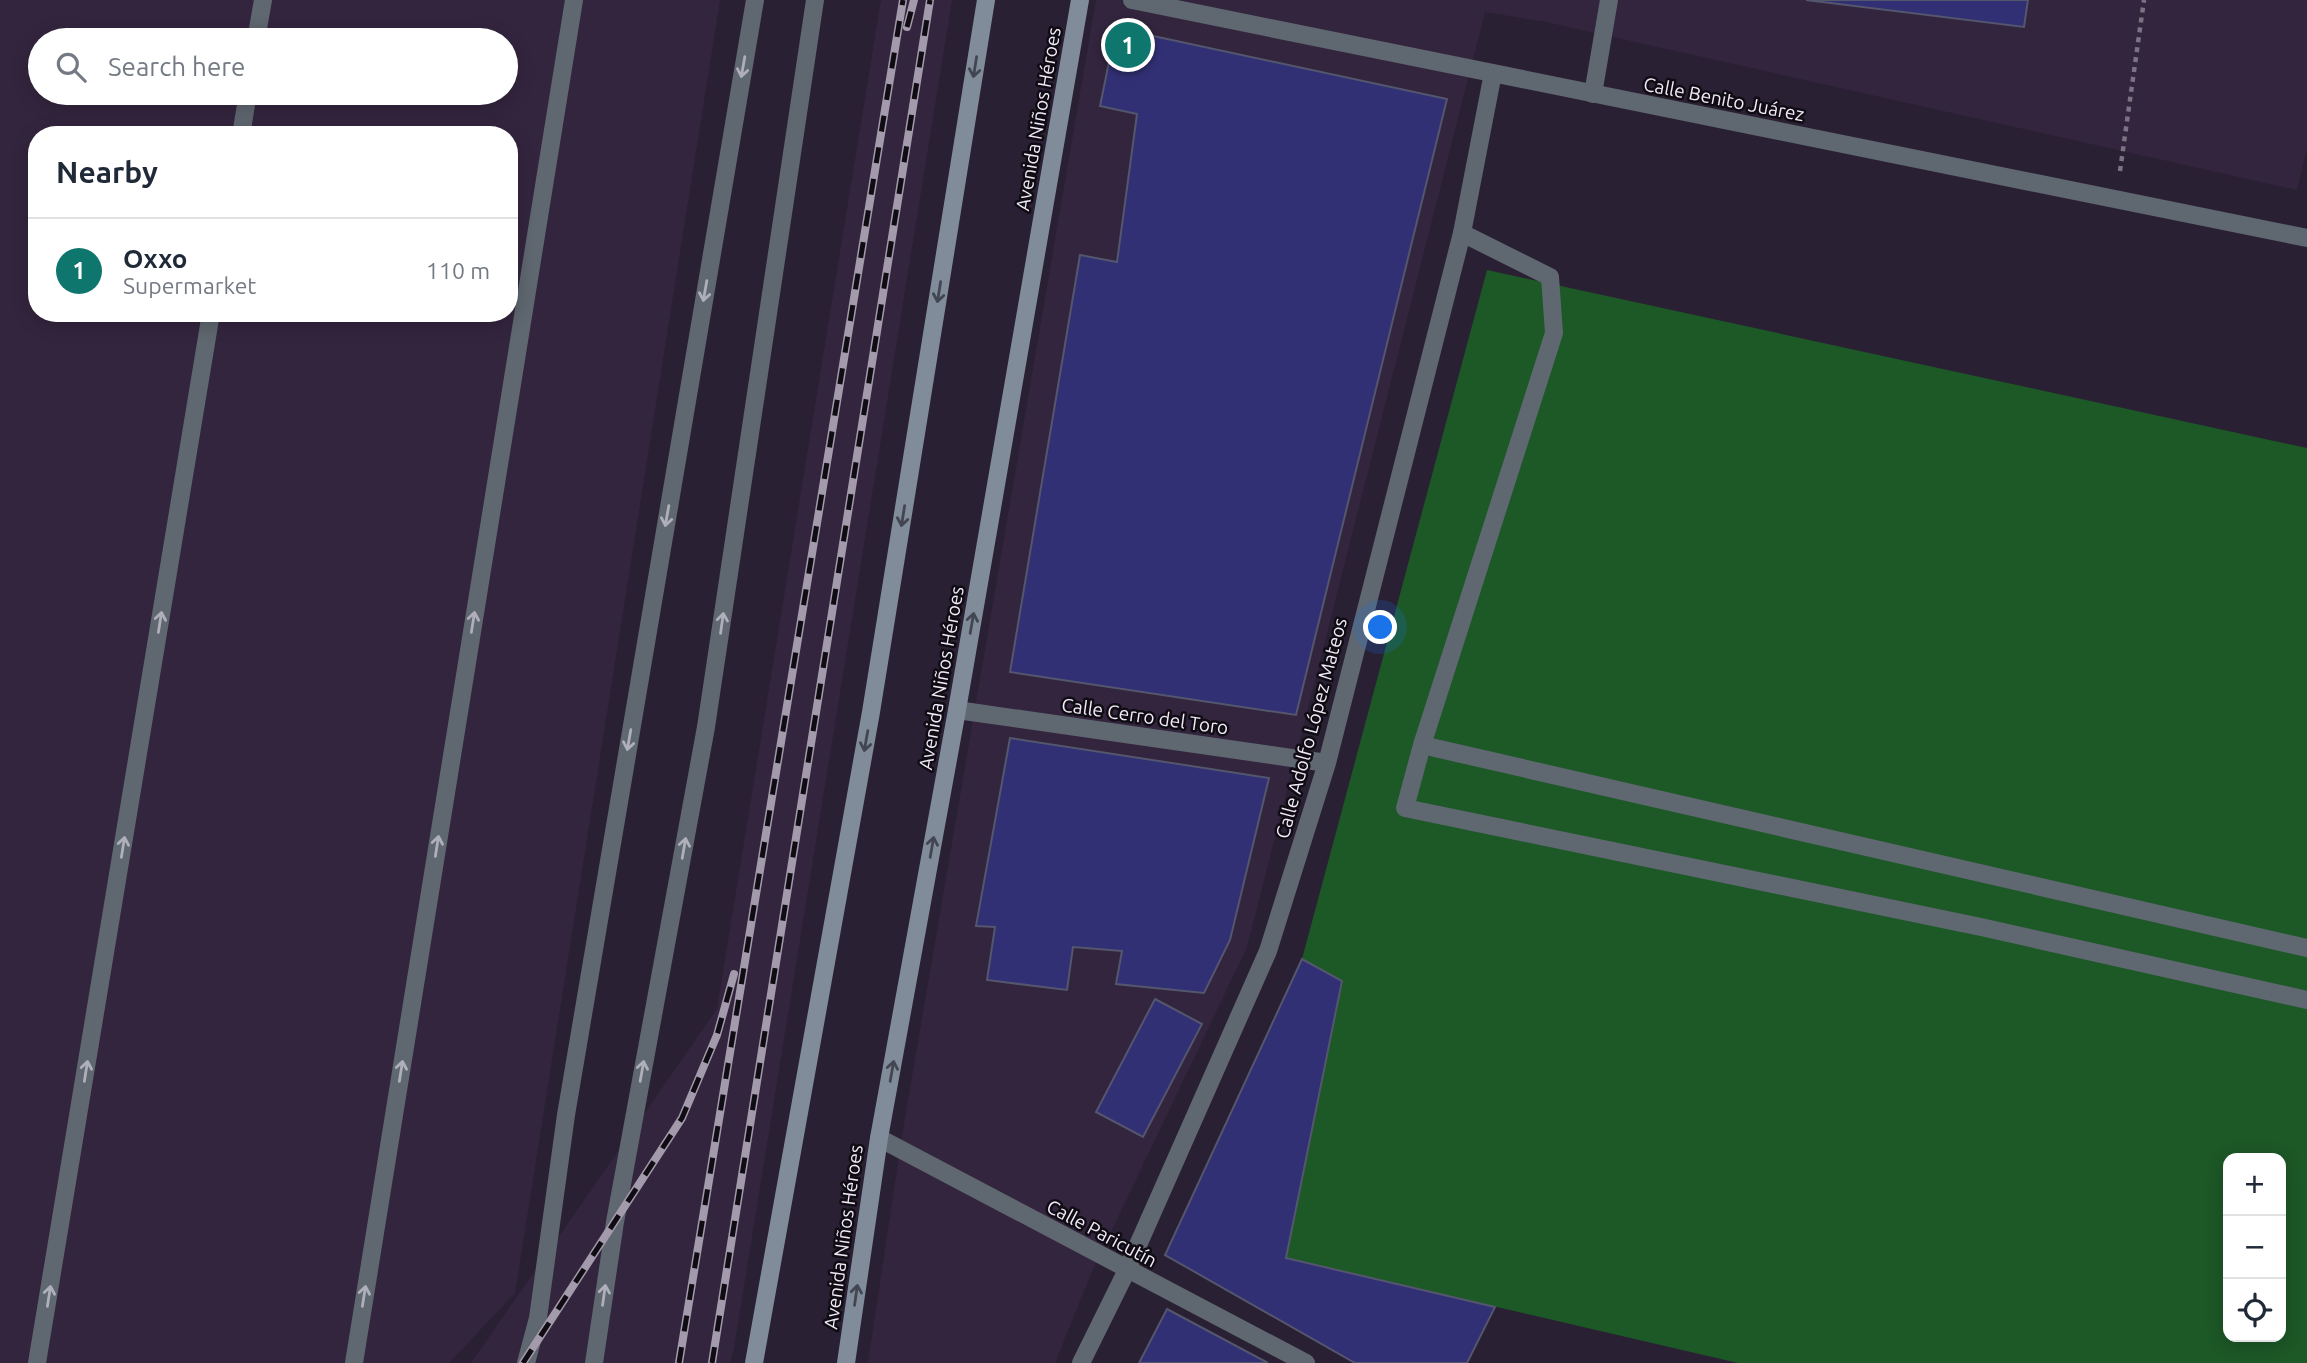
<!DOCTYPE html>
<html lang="en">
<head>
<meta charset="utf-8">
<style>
	body { margin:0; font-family:Ubuntu,sans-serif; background:#f2f2f3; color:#1f2937 }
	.controls { position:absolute; right:21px; bottom:21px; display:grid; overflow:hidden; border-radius:14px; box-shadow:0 4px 18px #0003 }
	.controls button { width:63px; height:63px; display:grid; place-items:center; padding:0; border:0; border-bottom:2px solid #e0e1e3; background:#fff; color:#1f2937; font:35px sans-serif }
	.you { position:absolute; left:1381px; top:628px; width:24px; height:24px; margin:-18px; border:5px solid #fff; border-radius:50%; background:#1a73e8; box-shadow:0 0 0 10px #1a73e833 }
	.badge { display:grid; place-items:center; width:46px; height:46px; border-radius:50%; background:#0f766e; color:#fff; font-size:23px; font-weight:700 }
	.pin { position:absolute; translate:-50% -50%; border:4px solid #fff; box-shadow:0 2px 7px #0006 }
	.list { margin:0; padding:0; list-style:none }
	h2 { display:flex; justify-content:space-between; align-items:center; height:91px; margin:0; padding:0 28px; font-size:30px }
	h2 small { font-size:23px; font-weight:400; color:#747a83 }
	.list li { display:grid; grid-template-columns:46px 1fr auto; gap:21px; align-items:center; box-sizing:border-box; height:105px; padding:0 28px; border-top:2px solid #e0e1e3 }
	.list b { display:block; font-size:26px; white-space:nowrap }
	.list p { margin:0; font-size:23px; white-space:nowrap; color:#747a83 }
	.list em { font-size:23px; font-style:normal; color:#747a83 }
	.icon { flex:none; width:38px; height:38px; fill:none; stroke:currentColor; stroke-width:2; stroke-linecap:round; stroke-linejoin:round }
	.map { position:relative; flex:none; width:2307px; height:1363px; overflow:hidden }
	.search { position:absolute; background:#fff; box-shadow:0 4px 18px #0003; left:28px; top:28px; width:490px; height:77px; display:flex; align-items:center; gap:18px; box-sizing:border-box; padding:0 24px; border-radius:38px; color:#747a83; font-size:26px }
	.panel { position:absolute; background:#fff; box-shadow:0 4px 18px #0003; left:28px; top:126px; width:490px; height:196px; border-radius:28px }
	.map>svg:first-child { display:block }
</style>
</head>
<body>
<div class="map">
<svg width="2307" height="1363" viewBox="0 0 2307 1363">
	<rect width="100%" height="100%" fill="#2a2033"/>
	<path fill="#33253e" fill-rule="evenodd" d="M0,0h720l-205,1293 -66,70h-449zM40,40h466v53h-466zM37,135h472v178h-472z
		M881,0h71l-218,1348 -4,15h-259l246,-354z
		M1096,0h1211v148l-10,42 -751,-168 -61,-10 -238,935 -157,329 -35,87h-187l35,-233z"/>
	<path fill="#1d5827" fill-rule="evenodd" d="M1487,270l820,178v915h-569l-452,-105 56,-277 -40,-22zM2228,1158h53v179h-53z"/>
	<path fill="#323075" stroke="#54566d" stroke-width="2" d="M1806,0h222l-4,27z
		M1116,28l331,71 -151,616 -286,-43 70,-417 37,7 20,-148 -37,-8z
		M1010,738l259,40 -39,162 -26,53 -88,-9 6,-33 -49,-4 -6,43 -80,-10 8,-53 -19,-1z
		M1302,959l40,22 -56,277 209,49 -28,56h-112l-190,-108z
		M1155,999l47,25 -59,113 -47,-25z
		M1167,1309l101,54h-129z"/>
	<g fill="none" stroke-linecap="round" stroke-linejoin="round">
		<path stroke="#7b7283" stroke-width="4.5" stroke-dasharray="5 5" stroke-linecap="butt" d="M2120,171l24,-171"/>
		<path stroke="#5f6770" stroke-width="18" d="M256,40l7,-40
			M1593,94l16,-94
			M241,135l7,-42
			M1462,233l88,44 4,56 -132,412 -17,63 576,119 326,73
			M1422,745l885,203
			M37,1363l174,-1050
			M354,1363l220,-1363
			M526,1363l12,-45 28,-203 189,-1115
			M594,1363l21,-141 91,-495 109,-727"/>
		<path stroke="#5f6770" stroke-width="18" d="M1132,0l1175,238
			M957,710l370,53
			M879,1138l427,225
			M1081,1363l46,-93 141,-319 59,-188 135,-530 31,-160"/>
		<path stroke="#808c9a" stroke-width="18" d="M754,1363l117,-651 115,-712
			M846,1363l33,-225 78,-428 123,-710"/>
		<defs>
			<path id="rail" d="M907,27l7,-27
				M523,1363l159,-245 35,-83 17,-61
				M679,1363l224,-1363
				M712,1363l218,-1363"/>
		</defs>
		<use href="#rail" stroke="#a39bab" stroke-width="8"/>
		<use href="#rail" stroke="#100c14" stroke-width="5" stroke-dasharray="16" stroke-linecap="butt"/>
	</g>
	<defs><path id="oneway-shaft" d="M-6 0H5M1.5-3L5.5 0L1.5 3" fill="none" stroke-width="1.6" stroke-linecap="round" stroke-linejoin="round" transform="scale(1.75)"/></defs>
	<g stroke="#afafbb">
		<use href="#oneway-shaft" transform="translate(743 67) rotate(100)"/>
		<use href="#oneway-shaft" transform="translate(705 291) rotate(100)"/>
		<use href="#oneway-shaft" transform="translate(667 516) rotate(100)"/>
		<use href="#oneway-shaft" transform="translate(160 622) rotate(-81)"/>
		<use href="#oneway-shaft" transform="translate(473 622) rotate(-81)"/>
		<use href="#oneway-shaft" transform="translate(722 623) rotate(-82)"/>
		<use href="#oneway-shaft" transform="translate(629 740) rotate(100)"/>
		<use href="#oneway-shaft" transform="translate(437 846) rotate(-81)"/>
		<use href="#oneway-shaft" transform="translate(123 847) rotate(-81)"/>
		<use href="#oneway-shaft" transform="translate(684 848) rotate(-80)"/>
		<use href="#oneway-shaft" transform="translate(86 1071) rotate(-81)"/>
		<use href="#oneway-shaft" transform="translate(401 1071) rotate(-81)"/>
		<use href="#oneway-shaft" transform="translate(642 1071) rotate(-80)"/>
		<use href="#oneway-shaft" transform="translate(604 1295) rotate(-82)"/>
		<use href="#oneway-shaft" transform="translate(49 1296) rotate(-81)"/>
		<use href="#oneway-shaft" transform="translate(364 1296) rotate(-81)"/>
	</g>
	<g stroke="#424650">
		<use href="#oneway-shaft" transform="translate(975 67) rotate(99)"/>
		<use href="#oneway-shaft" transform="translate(939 292) rotate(99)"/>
		<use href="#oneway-shaft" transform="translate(903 516) rotate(99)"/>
		<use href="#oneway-shaft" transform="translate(972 623) rotate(-80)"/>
		<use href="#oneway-shaft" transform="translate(866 741) rotate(100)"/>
		<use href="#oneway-shaft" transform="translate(932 847) rotate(-80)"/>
		<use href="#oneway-shaft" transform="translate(892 1071) rotate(-80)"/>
		<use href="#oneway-shaft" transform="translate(856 1295) rotate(-82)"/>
	</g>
	<g text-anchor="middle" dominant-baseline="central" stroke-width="5" stroke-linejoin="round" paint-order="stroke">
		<g font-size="19" fill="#f1eaf8" stroke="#100c14">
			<text transform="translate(1724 99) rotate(11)">Calle Benito Juárez</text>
			<text transform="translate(1038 119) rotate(-80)">Avenida Niños Héroes</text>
			<text transform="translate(941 678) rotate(-80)">Avenida Niños Héroes</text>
			<text transform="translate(1145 716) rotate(8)">Calle Cerro del Toro</text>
			<text transform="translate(1311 728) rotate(-75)">Calle Adolfo López Mateos</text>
			<text transform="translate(1102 1233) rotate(28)">Calle Paricutín</text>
			<text transform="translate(843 1237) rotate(-82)">Avenida Niños Héroes</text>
		</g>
	</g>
</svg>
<div class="controls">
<button>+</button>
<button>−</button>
<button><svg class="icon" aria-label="locate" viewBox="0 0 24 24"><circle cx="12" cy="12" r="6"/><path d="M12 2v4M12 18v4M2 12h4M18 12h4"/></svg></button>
</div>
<div class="you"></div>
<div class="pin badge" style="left:1128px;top:45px">1</div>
<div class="search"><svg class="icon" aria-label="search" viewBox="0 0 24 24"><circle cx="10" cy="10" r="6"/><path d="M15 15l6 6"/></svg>Search here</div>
<section class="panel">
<h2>Nearby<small></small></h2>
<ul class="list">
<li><span class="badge">1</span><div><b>Oxxo</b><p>Supermarket</p></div><em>110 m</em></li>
</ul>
</section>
</div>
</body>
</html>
